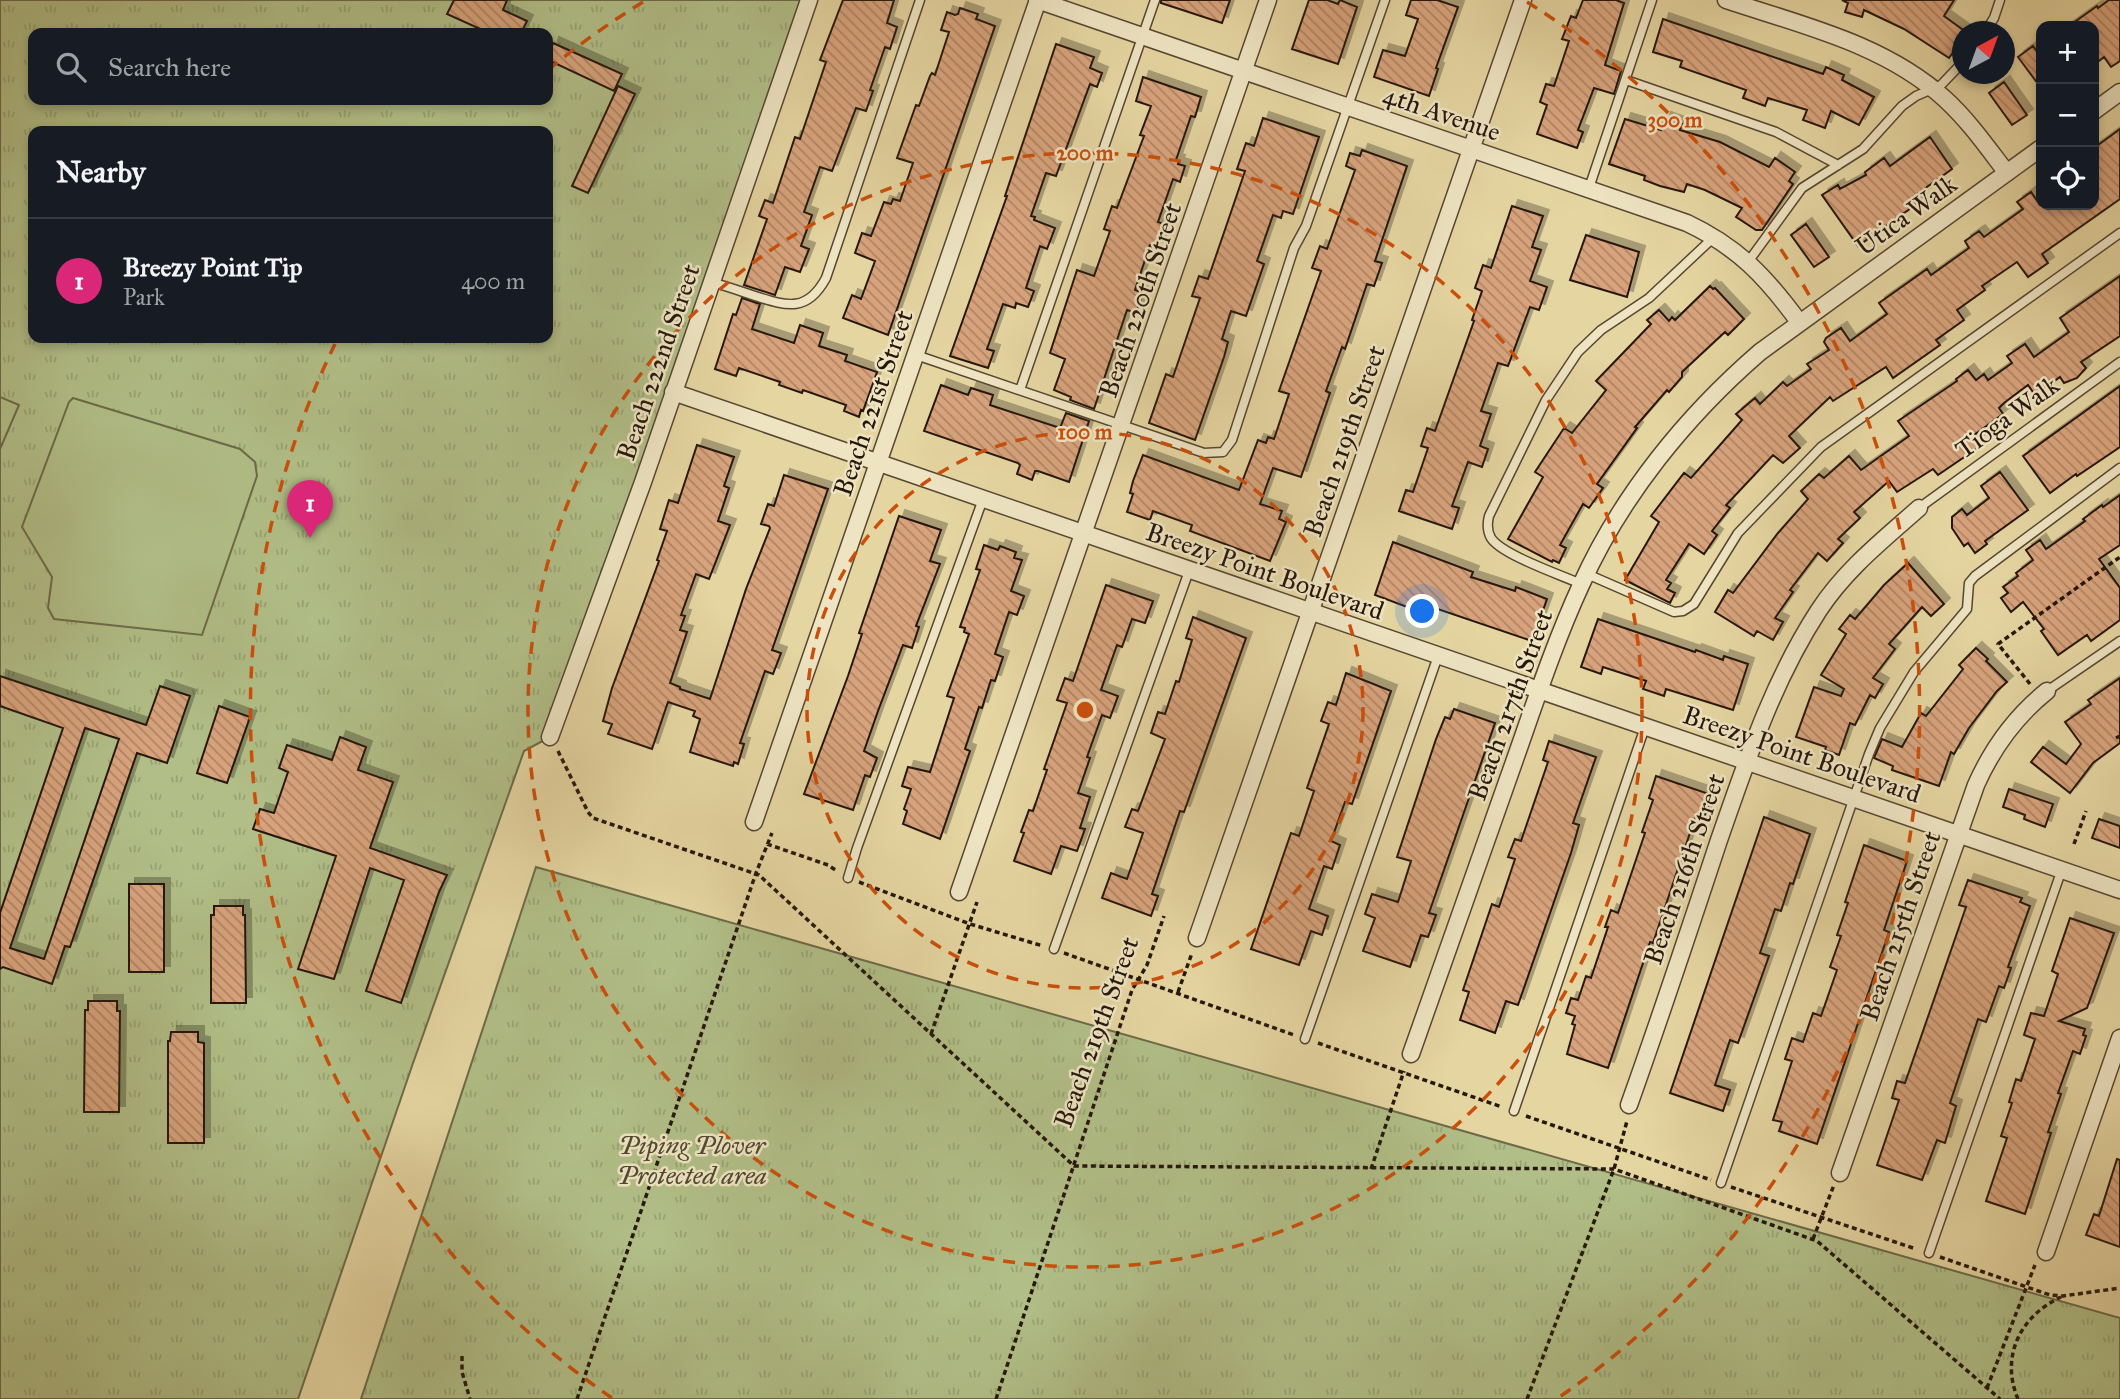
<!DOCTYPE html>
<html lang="en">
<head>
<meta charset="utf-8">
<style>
	body { margin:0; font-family:"IM FELL Great Primer",serif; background:#242831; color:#f1f3f6 }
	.controls { position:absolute; right:21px; top:21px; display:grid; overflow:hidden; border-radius:14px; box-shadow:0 4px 10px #0003 }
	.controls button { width:63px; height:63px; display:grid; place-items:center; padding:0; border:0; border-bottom:2px solid #363941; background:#171b24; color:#f1f3f6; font:35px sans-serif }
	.compass { position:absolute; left:1952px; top:21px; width:63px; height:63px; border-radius:50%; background:#171b24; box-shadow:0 4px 10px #0003; rotate:41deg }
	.you { position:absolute; left:1423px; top:612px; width:24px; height:24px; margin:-18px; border:5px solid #fff; border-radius:50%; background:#1a73e8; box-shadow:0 0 0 10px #1a73e833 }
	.badge { display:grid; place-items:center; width:46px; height:46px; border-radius:50%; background:#db2777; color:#fff; font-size:23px; font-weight:700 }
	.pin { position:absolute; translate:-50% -58px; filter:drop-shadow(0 2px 4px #0008) }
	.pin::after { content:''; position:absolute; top:37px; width:24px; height:21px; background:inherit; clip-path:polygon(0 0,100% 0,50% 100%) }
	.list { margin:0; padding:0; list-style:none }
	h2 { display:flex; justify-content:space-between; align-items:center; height:91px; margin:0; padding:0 28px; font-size:30px }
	h2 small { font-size:23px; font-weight:400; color:#9ea1a6 }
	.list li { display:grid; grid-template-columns:46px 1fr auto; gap:21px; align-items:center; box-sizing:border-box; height:126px; padding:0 28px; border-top:2px solid #363941 }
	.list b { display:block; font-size:26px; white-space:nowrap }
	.list p { margin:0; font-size:23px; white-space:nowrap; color:#9ea1a6 }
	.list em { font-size:23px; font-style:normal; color:#9ea1a6 }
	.icon { flex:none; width:38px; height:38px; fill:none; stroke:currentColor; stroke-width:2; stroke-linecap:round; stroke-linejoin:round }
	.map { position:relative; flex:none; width:2120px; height:1399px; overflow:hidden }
	.search { position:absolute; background:#171b24; box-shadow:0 4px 10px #0003; left:28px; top:28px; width:525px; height:77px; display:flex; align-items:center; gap:18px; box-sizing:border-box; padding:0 24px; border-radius:14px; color:#9ea1a6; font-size:26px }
	.panel { position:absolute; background:#171b24; box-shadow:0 4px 10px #0003; left:28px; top:126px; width:525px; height:217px; border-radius:14px }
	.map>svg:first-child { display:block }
</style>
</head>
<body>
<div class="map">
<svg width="2120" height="1399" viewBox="0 0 2120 1399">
	<defs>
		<pattern id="park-tufts" width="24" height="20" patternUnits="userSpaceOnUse" patternTransform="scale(1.75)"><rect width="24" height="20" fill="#b1be87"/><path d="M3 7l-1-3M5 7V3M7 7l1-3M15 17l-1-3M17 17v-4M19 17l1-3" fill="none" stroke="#98a373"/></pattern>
		<pattern id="building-back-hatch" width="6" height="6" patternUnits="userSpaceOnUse" patternTransform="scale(1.75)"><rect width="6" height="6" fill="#d8a37c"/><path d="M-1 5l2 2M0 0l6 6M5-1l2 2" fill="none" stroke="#af8464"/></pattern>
		<filter id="shadow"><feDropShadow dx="6" dy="-6" stdDeviation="0" flood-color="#0004"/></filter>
	</defs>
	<rect width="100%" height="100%" fill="#e5d5a1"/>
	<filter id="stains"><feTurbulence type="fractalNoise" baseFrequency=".00286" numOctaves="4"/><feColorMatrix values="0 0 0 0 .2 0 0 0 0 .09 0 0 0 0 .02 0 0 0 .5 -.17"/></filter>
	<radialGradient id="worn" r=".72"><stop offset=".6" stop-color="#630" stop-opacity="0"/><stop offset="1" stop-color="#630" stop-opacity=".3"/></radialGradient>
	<path fill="url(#park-tufts)" stroke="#6c6a4a" stroke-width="2" fill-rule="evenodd" d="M0,0h806l-256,737 -26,14 -112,315 -114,333h-298zM33,33h515v67h-515zM33,131h515v207h-515z
		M536,867l1584,451v81h-1759z"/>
	<path fill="#b1be87" stroke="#6c6a4a" stroke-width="2" d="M0,397l19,8 -19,44z
		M73,398l167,51 15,13 2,14 -55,159 -148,-16 -6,-11 4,-31 -30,-50 47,-125z"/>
	<path fill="url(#building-back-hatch)" stroke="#26170d" stroke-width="2" fill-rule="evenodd" filter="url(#shadow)" d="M454,0h53l-4,10 24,11 -6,12h-32l-42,-19z
		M843,0h51l-7,23 10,4 -7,22 -5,-2 -15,43 3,1 -7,20 -10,-3 -24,63 -12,-4 -16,45 8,3 -11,31 8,3 -9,23 -15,-5 -10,28 -31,-10 23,-66 -8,-3 6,-16 8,3 22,-66 5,2 26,-77 -6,-2z
		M1161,0h69l-8,23 -61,-20z
		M1309,0h18l11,4 2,-4 17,7 -19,57 -46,-15z
		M1411,0h26l21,7 -22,61 2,1 -9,27 -55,-19 9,-27 22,6 13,-37 -12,-4z
		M1583,0h33l8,3 -19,62 16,6 -7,23 -20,-6 -16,42 5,2 -6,16 -40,-14 10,-29 -7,-3 6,-18 8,2 15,-45 -7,-2 9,-23 5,2z
		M1842,0h112l-10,16 22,16h-3v6l-14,20 -45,-29 -40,-19 -2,7 -17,-5 3,-9z
		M2109,0h11v61l-9,6 -7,-10 -10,8v-39h-25l28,-20 1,2z
		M960,8l18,6 -2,5 19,7 -107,309 -45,-17 9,-23 9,4 14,-38 -20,-8 7,-20 9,3 13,-34 7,2 2,-5 7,2 13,-38 -16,-5 19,-53 3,1 11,-30 2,-3 3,2 14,-43 -8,-2 6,-18 8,3 3,-1z
		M1663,19l160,55 3,-7 18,8 -2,5 32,17 -15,28 -28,-14 -6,17 -22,-8 4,-10 -39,-12 -3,8 -22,-8 3,-8 -66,-23 2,-6 -29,-9z
		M553,43l69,31 -8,17 -66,-31z
		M1056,44l38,13 -4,11 12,5 -5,14 -7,-3 -34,92 -10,-3 -15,43 4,1 -1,3 21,8 -8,21 -7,-3 -14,42 8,3 -6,16 -12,-4 -1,5 -12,-4 -16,45 7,2 -6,17 -38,-12 57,-160h-2z
		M2033,46l8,11v31l-23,-31z
		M1143,77l58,20 -6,20 -4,-1 -15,44 3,1 -1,3 7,2 -5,16 -7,-3 -15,43 8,3 -8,23 -8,-3 -15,45 8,3 -7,20 -9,-3 -33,99 -24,-9 1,-3 -17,-7 11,-31 -15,-6 27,-83 17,6 16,-45 -6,-2 8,-23 5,2 27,-72 -4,-1 11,-29 -15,-5z
		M2004,82l23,33 -15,10 -23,-32z
		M618,86l17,8 -47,99 -16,-7z
		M1263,118l56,19 -26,77 -10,-3 -2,7 -8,-3 -16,46 7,3 -18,52 -15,-5 -9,28 6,3 -4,15 -29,83 -46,-17 17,-49 7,3 16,-47 11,-32 -8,-2 7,-20 9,3 22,-64 15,-44 -8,-2 9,-26 8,3z
		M1665,118l17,6 -2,6 40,12 49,25 6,-9 20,14 -6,9 4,3 -31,46h-6l-20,-13 6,-9 -37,-18 -18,-6 -3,8 -24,-6 -16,-6 1,-4 -36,-12 16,-45 36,11z
		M2120,129v70l-78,55 6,9 -20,14 -11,-15 -35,24 3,4 -28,20 7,10 -28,20 4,5 -47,33 -7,-11 -53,34 -3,-4 -41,39 11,12 -17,15 -10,-8 -47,50 4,3 -18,23 5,4 -13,19 -15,-10 -23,36 5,3 -4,6 8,4 -5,10 -45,-23 34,-58 -8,-6 33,-43 7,5 51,-58 -6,-6 19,-16 5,6 23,-22 4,4 24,-17 -4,-5 22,-14 -5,-8 2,-4 15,-10 9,13 37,-27 -8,-11 48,-34 4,6 38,-27 -4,-7 14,-10 5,6 39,-28 -6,-7 14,-10 9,13h54v-57z
		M1930,137l22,32 -39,28 5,6 -60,43 -36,-51 16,-10 2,4 26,-14 -1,-3 19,-14 6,8z
		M1362,150l45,16 -32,95 7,2 -8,23 -7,-2 -22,65 -3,-2 -16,44 4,2 -29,84 -28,-9 -13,36 22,7 -3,8 7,3 -16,39 -80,-30 2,-6 -39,-14 -3,9 -23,-8 6,-18 -3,-1 3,-12 10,-26 96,35 19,-50 8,3 2,-6 6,2 15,-45 -10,-3 42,-120 -9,-3 8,-22 7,3 28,-79 -9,-4 4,-13 10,3z
		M1512,206l31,10 -11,31 9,3 -11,31 17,6 -8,23 -9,-3 -22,59 -10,-3 -17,48 10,3 -11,32 8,3 -6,18 -14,-5 -16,44 7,2 -7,21 -53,-18 7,-21 7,2 15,-44 -7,-2 6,-18 8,3 39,-110 -2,-1 10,-29 -7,-3 8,-23 8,3z
		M1806,224l23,33 -15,10 -23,-32z
		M1586,235l53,17 -12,45 -57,-17z
		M2120,276v60l-39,26 5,6 -9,10 -13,5 -4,-6 -25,18 -7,-10 -24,18 -5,5 4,6 -29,21 4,6 -2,2 3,4 -41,28 -5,-6 -36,23 -8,-11 -35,31 6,6 -22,21 5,4 -16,18 -9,-8 -28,37 3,2 -18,26 8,4 -10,18 -16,-9 -3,5 -39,-24 13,-22 5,3 45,-60 30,-34 -7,-8 18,-17 5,4 25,-22 12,14 48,-34 -11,-15 59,-40 -1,-2 12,-9 8,10 8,-6 4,6 24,-17 -5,-7 18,-12 9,13 35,-25 -9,-14z
		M1710,286l3,3 2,-1 29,31 -16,16 -3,-3 -43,40v5l-13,15 -2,-2 -32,37 2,1 -40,56 6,4 -14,20 -6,-4 -23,41 6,3 -7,15 -6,-3 -1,2 -44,-23 35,-62 -8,-5 29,-44 8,5 34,-43 -10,-9 55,-57 -4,-4 12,-10 10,11 3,-4 3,3z
		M742,298l18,6 -8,25 42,14 6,-18 23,8 -4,13 28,9 -2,6 32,11 -14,39 -2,-1 -2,7 -15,-6 2,-6 -43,-15 -1,3 -23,-8 1,-3 -41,-14 -3,8 -21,-7 18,-55 3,1z
		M941,385l27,10 3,-7 22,7 -3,10 70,23 6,-15 23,8 -20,61 -31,-11h-3l-3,9 -15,-6 3,-9 -2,-2 -94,-32z
		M2120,386v61l-43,29 -1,-2 -26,19 -27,-37z
		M697,445l37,12 -10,29 5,2 -11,33 12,4 -21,54 -13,-5 -15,41 4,1 -5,14 7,2 -17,51 10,4v2l30,10 36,-110 24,-61 -1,-2 -8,-2 7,-20 6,2 10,-31 44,14 -56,161 9,3 -8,21 -8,-3 -25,72 4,1 -6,20 -4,-2 -1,4 -43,-14 10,-33 -7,-3 2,-5 -27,-9 -16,47 -44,-15 4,-10 -9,-3 9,-33 47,-127 -2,-1 10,-29 -7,-2 9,-29 9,3z
		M2000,472l28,38 -43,31 2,3 -12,9 -7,-10 -4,3 -12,-18v-11l10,-8 5,6 22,-17 -8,-12z
		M2120,495v50l-21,14 21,29v32l-29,21 -4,-6 -29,20 -17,-24 3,-2 -21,-27 -12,10 -10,-14 7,-5 -5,-6 15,-11 -2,-3 17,-13 -7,-10 14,-10 6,9 39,-28 -2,-2 19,-14 1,2z
		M899,516l42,14 -11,31 10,3 -24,62 3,1 -7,21 -9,-3 -25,66 -14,40 13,7 -7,19 -5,-2 -12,35 -49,-16 44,-118 14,-42 -3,-1z
		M1393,542l80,30 -2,5 44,14 1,-4 31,12 -15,42 -106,-36 -3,8 -48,-18z
		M984,545l14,5 2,-4 16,6 -2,6 8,2 -11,31 13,5 -7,19 -8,-3 -14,42 8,3 -8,24 -4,-1 -9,28 -3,-1 -14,42 5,2 -30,88 -37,-15 4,-13 -3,-2 7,-20 -9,-3 6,-19 22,5 24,-74 -7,-2 22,-62 -5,-2 1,-4 -5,-1 20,-57 -4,-1z
		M1908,563l36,41 -13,12 -9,-9 -33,37 6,5 -22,29 10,6 -8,14 -5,-3 -15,30 -5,-2 -11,32 -14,-5 1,-3 -30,-10 18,-50 27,9 3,-7 -23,-14 25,-41 -7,-5 11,-14 5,4 29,-34z
		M1106,585l47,16 -8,22 -13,-4 -10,28 -5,-2 -16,45 17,6 -8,22 -8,-3 -15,42 3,1 -12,35 12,4 -10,31 5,1 -8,22 -16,-5 -10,28 -37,-13 10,-28 -3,-1 8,-22 4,1 14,-41 -3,-1 23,-66 -10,-3 8,-22 8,3z
		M1193,617l53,21 -62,174 -4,-1 -28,83 6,2 -7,20 -49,-18 9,-25 16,6 16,-46 -18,-6 7,-18 6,2 27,-72 -14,-6 7,-21 7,2 11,-33 3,1 13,-42 -6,-2z
		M1598,619l97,33 1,-2 27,10 1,-4 24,8 -15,46 -67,-21 -2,7 -21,-7 3,-8 -43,-14 -2,7 -20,-7z
		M1976,648l12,11 -2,2 21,21 -10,9 -28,37 -15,26 -3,-2 -12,34 -47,-16 1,-4 -19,-8 8,-19 20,8 19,-34 5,3 37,-47 -4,-4z
		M1346,673l45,18 -39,113 -7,-2 -14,39 9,4 -8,24 -8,-3 -15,43 19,7 -6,19 -11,-4 -12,34 -48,-16 40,-116 8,3 15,-45 -7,-3 22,-64 -8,-3 7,-19 8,3z
		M0,676l146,49 14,-39 30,10 -23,67 -30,-10 -67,194 -5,-1 -13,38 -49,-17 -3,2v-56l63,-185 -63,-22zM85,728l34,11 -75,220 -34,-11z
		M2120,678v65l-27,20 -23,30 -39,-31 12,-15 23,17 15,-20 -16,-22 26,-18 -3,-4z
		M219,706l31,11 -23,66 -30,-10z
		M1454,709l41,14 -66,190 7,2 -8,22 -7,-2 -11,32 -47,-16 12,-33 -10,-4 7,-20 26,8 13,-41 -14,-4 39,-118 9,-22 5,2z
		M340,737l26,10 -8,23 35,12 -23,66 77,27 -8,17 -38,111 -35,-12 38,-111 -34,-12 -36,111 -36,-10 38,-113 -83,-27 7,-20 14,4 14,-41 -9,-4 8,-23 45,15z
		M1549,741l47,16 -23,66 6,2 -8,28 -53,152 -12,-4 -11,32 -35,-13 9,-28 -6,-2 29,-86 7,3 16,-48 -7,-2 7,-18 6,2 26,-76 1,-3 -5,-2z
		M1656,776l56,19 -8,23 -8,-3 -43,128 -3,-1 -42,126 -41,-14 8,-29 -3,-1 3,-8 -9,-3 5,-15 7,2 8,-24 5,2 17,-51h-3l6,-17 7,3 27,-80 -3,-1 11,-32 -4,-2z
		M2009,789l44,15 -8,23 -21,-8 1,-4 -22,-8z
		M1764,817l46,17 -17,50 -3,-1 -9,28 -6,-2 -15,44 9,3 -31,87 -8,-3 -15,45 15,5 -7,21 -53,-18z
		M2099,819l21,7v22l-28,-10z
		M1864,845l43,16 -23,69 5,2 -72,212 -38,-13 3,-9 -9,-2 19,-59 -7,-2 7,-21 11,4 10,-29 8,3 16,-46 -7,-3 11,-31 -4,-1 11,-32 -3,-1z
		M1968,880l54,18 -2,4 10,4 -22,61 3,1 -7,20 -5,-2 -13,36 -8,-3 -28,84 6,3 -11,37 -8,-3 -15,40 -45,-15 22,-65 -7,-2 5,-17 8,2 61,-176 -7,-2z
		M129,884h35v88h-35z
		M214,906h29v9h2l1,88h-35v-88h3z
		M2070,918l44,15 -27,75 -28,13 26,8 -2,6 3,1 -6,18 -7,-3 -15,42 3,1 -13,38 3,1 -26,81 -39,-13 21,-63 -6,-2 11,-33 -3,-1 7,-23 5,2 14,-42 -11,-4 7,-22 13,3 14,-42 -6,-3z
		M88,1001h29v10h3l-1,101h-35l1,-102h3z
		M171,1032h27v10l6,1v100h-36v-102h2z
		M2117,1159l3,1v87l-34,-12 8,-21 5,2z"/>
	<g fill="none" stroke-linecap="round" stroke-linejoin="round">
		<defs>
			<path id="service" d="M1985,32l9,-14 6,-18
				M1626,80l150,52 62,33
				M1589,188l63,-188
				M1748,262l54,-74 61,-39 39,-43 14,-10 25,-11 21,-22
				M711,282c15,4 29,9 44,14 32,10 52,17 71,-18l94,-278
				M916,355l288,98 19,-1 9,-12 62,-192 12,-22 79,-226
				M1020,390l135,-390
				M1919,508l201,-146
				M1587,574l87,38 9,-1 11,-7 44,-71 83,-86 299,-214
				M1581,584c-20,-9 -79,-29 -90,-46 -4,-7 -4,-14 -2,-22l57,-116 32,-48 23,-22 48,-32 65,-61
				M2047,691l73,-50
				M848,878l9,-30 126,-349
				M1054,949l135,-378
				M1305,1039l133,-383
				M1514,1111l131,-384
				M1721,1183l148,-429 11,-26 34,-56 53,-63 2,-26 6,-7 145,-108
				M1929,1253l133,-384"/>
			<path id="minor" d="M1037,0l650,223c51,24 79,54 112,99
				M1726,0c75,25 159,44 219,99 24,22 42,48 62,74
				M2094,111l26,-19
				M673,392l1447,498
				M550,737l93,-255 166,-482
				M754,822l284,-822
				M959,892l309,-892
				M1197,938l326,-938
				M1411,1054c33,-91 65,-183 97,-275 23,-64 44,-131 73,-194 40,-89 105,-169 179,-233l281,-204
				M1629,1105c31,-87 60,-174 89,-262 28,-80 54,-161 101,-233 27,-41 64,-70 100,-102
				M1840,1173l136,-388c16,-36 40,-69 71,-94
				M2046,1252l74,-214"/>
		</defs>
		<use href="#service" stroke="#564632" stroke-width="11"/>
		<use href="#minor" stroke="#564632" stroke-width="19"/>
		<path stroke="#26170d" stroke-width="3.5" stroke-dasharray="5 3.5" stroke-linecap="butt" d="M2030,684l-32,-40 122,-87
			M2116,738l4,-2
			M558,751l30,61 5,6 166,57 315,291 540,3 203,72 183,158
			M767,844l61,21 9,6
			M2074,844l12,-33
			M859,882l111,42 73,22
			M1064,953l230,82
			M1178,992l14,-39
			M931,1034l46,-132
			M1318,1043l184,64
			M1526,1116l185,64
			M1371,1169l33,-98
			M1731,1187l185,62
			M1813,1239l21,-54
			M1940,1257l110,38 13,1 57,-8
			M462,1356v16l8,27
			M1987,1388l48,-123
			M577,1399l179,-526 16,-40
			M996,1399l136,-409 15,-25 17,-49
			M1527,1399l87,-230 13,-48
			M2018,1399c-18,-42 2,-83 43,-102"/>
		<use href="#service" stroke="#eee4c2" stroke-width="8"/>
		<use href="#minor" stroke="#eee4c2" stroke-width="16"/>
	</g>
	<g fill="none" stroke="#cb4f0c" stroke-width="3.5" stroke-dasharray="12 9">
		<circle cx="1085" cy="710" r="278"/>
		<circle cx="1085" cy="710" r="557"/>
		<path d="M612 1398A835 835 0 0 1 335 344M548 70A835 835 0 0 1 643 2M1527 2A835 835 0 0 1 1558 1398"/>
	</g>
	<g text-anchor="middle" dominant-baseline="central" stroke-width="5" stroke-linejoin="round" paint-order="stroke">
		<g font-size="26" fill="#26170d" stroke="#eee4c2">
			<text transform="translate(1442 113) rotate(19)">4th Avenue</text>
			<text transform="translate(1906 215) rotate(-36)">Utica Walk</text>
			<text transform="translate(1140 300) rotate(-71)">Beach 220th Street</text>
			<text transform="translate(658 362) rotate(-71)">Beach 222nd Street</text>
			<text transform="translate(873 403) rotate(-71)">Beach 221st Street</text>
			<text transform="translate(2007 417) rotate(-36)">Tioga Walk</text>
			<text transform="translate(1344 441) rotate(-71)">Beach 219th Street</text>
			<text transform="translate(1265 571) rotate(19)">Breezy Point Boulevard</text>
			<text transform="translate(1510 705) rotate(-70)">Beach 217th Street</text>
			<text transform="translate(1802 754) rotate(19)">Breezy Point Boulevard</text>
			<text transform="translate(1684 869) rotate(-71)">Beach 216th Street</text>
			<text transform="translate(1900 926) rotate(-71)">Beach 215th Street</text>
			<text transform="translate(1096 1032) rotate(-70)">Beach 219th Street</text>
		</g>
		<g font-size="26" font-style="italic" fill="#504932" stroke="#eee4c2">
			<text x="692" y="1145">Piping Plover<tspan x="692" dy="30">Protected area</tspan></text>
		</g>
	</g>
	<circle cx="1085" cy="710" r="10" fill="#cb4f0c" stroke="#eee4c2" stroke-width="3.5"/>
	<g font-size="21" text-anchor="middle" font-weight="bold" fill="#cb4f0c" stroke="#eee4c2" stroke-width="5" stroke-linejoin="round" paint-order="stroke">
		<text x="1675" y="127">300 m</text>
		<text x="1085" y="160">200 m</text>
		<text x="1085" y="439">100 m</text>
	</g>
	<rect width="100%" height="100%" filter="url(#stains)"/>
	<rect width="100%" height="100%" fill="url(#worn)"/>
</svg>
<div class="controls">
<button>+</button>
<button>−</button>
<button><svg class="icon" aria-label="locate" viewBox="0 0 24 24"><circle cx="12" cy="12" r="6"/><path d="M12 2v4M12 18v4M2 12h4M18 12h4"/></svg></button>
</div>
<svg class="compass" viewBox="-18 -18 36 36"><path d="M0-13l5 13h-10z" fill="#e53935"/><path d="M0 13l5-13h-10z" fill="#9ea1a6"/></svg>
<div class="you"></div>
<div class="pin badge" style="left:310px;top:538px">1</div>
<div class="search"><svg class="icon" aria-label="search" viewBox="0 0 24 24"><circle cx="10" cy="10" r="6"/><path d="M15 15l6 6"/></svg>Search here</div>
<section class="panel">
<h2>Nearby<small></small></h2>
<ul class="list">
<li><span class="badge">1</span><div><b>Breezy Point Tip</b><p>Park</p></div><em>400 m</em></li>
</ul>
</section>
</div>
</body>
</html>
